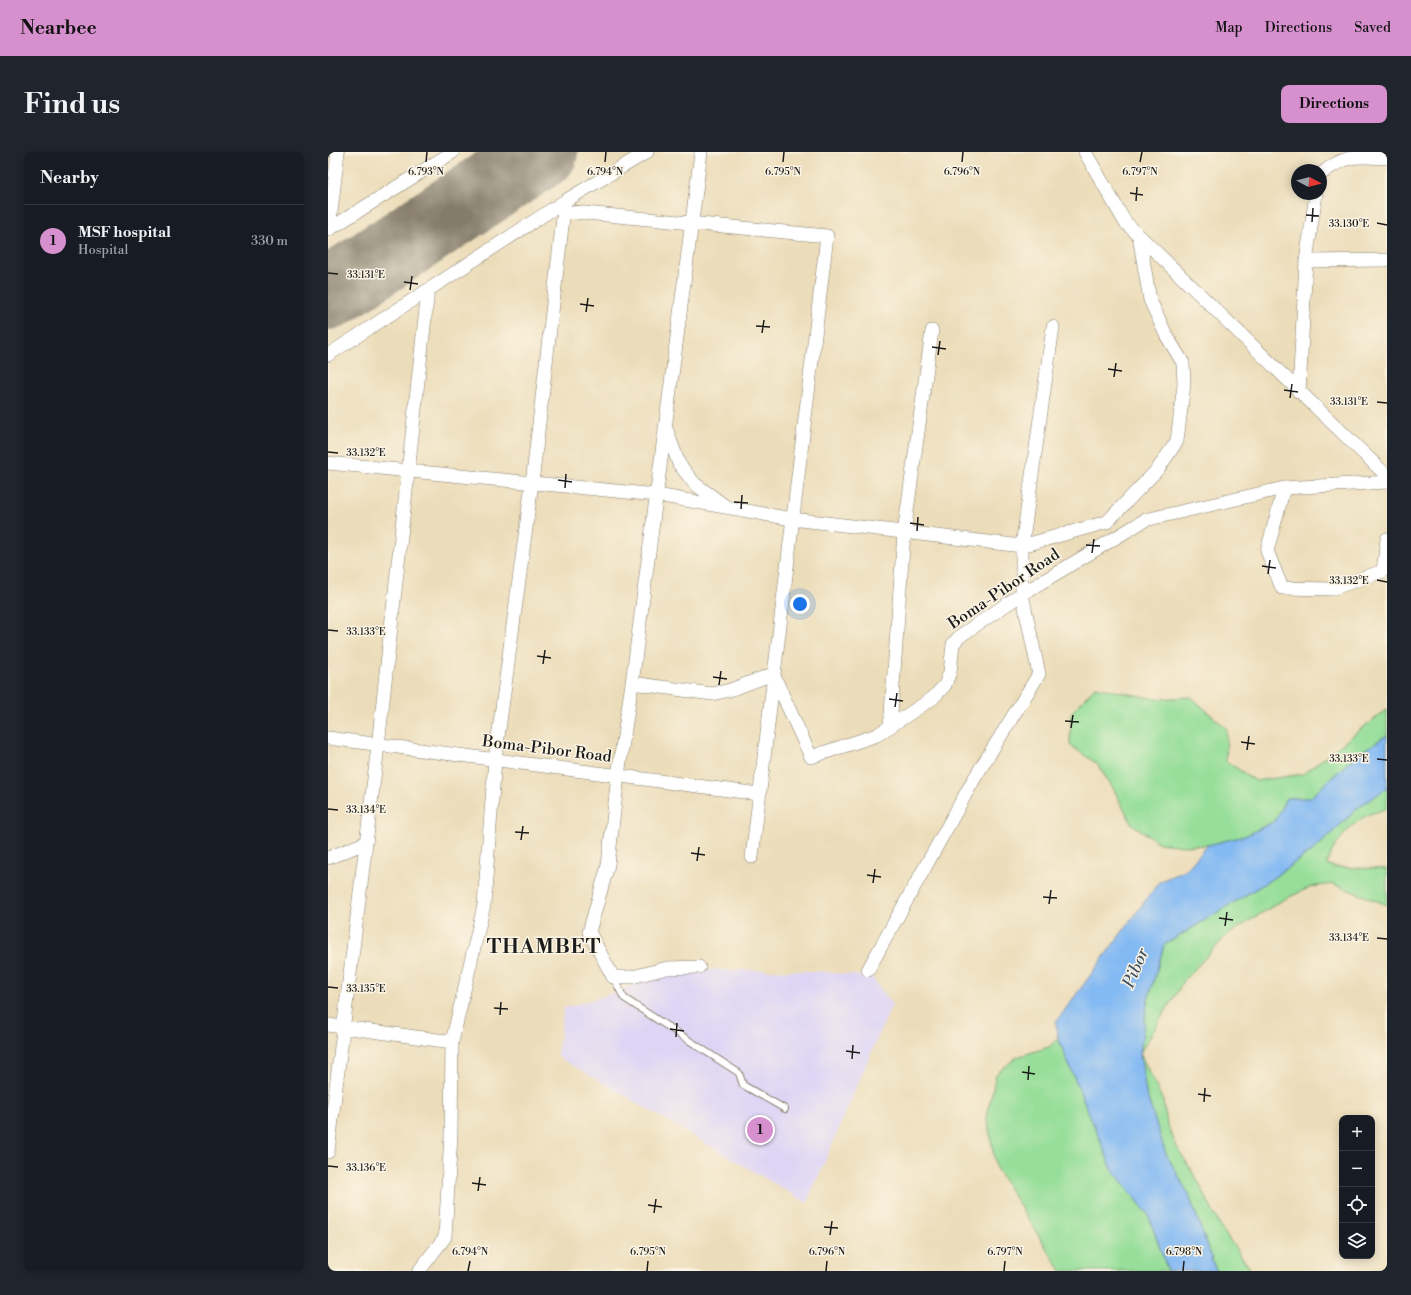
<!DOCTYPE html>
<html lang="en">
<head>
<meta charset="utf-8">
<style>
	body { margin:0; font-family:"Libre Bodoni",serif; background:#20242c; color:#f1f3f6 }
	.controls { position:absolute; right:12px; bottom:12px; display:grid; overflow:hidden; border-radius:8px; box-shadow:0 2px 10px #0003 }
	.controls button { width:36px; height:36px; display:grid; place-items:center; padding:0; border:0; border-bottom:1px solid #363941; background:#171b24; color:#f1f3f6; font:20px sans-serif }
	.compass { position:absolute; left:963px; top:12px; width:36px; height:36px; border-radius:50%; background:#171b24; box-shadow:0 2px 10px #0003; rotate:97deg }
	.you { position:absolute; left:472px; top:452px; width:14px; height:14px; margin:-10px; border:3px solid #fff; border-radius:50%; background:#1a73e8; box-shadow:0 0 0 6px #1a73e833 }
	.badge { display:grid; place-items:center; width:26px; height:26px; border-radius:50%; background:#d690ce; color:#111; font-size:13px; font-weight:700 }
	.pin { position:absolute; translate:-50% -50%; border:2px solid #fff; box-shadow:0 1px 4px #0006 }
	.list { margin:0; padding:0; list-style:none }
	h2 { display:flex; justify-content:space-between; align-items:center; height:52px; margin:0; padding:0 16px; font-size:17px }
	h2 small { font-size:13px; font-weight:400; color:#9ea1a6 }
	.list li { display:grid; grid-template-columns:26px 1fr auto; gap:12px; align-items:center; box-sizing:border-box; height:72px; padding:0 16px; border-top:1px solid #363941 }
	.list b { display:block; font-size:15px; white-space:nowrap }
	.list p { margin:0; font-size:13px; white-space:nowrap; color:#9ea1a6 }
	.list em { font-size:13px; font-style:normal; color:#9ea1a6 }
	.icon { flex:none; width:22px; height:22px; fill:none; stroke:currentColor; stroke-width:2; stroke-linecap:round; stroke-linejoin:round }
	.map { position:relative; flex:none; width:1059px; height:1119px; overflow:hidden; border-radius:8px }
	header { display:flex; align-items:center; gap:24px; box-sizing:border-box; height:56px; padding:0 20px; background:#d690ce; color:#111 }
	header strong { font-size:19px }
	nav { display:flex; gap:22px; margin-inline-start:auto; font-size:14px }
	.intro { display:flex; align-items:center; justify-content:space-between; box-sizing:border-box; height:96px; padding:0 24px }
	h1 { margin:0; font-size:28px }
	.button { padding:10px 18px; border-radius:8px; background:#d690ce; color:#111; font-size:14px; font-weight:700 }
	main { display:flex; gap:24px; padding:0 24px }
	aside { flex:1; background:#171b24; border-radius:8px; box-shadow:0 2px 10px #0003 }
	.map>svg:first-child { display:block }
</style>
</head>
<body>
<header>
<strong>Nearbee</strong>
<nav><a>Map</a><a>Directions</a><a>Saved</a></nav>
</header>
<div class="intro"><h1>Find us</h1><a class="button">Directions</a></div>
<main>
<aside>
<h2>Nearby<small></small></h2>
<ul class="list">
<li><span class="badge">1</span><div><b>MSF hospital</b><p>Hospital</p></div><em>330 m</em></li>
</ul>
</aside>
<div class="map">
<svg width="1059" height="1119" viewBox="0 0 1059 1119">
	<rect width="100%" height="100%" fill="#fcf5e5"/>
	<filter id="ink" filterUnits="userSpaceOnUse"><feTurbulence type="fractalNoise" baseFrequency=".025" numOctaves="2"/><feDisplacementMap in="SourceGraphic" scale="8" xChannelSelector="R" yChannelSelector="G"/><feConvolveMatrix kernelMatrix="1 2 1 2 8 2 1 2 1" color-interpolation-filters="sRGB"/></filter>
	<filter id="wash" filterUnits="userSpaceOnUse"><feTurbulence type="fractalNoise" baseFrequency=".012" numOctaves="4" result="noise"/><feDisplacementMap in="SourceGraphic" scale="16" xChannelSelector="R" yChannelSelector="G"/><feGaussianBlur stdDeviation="0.9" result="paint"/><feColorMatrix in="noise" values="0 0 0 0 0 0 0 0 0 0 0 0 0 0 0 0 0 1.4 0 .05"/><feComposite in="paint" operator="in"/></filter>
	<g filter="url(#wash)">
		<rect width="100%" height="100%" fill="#ecddba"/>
		<path fill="#ded5f5" d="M345,817l141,2 58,6 20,27 -85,199 -250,-147 7,-48 41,-12z"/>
		<path fill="#96de99" stroke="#597d5a" d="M767,535l61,12 35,-2 36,32 -1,32 30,20 47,-7 84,-65v26l-33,22 -44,41h-24l-11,23 -30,15 -37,9 -24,1 -25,-3 -27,-19 -19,-36 -16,-24 -27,-19 1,-32z
			M1059,636v20c-7,4 -15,4 -21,8 -15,7 -36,33 -39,48l7,3 53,2v36l-54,-21 -22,3 -30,14 -54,34 -42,44 -45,74 23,48 4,22 9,22 24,40 21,43 31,43h-36l-27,-76 -23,-41 -20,-61 -6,-40 7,-50 17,-58 103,-63 49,-34 44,-42z
			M730,886l54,131 36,45 20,57h-107l-65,-103 -9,-51 9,-43 21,-17 32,-10z"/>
		<path fill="#84baf3" stroke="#506b88" d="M1059,583v53l-27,18 -44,42 -49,34 -103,63 -17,58 -7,50 6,40 20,61 23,41 27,76h-48l-20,-57 -36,-45 -54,-131 -2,-16 103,-140 28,-13 21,-24 37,-9 30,-15 11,-23h24l44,-41z"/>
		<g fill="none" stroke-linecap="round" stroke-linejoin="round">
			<path stroke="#847c6b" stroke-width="72" d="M0,142l214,-142"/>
		</g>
	</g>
	<g filter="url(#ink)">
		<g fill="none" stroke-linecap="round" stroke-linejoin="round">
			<defs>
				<path id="lane" d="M285,825l11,21 115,75 4,12 42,24"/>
				<path id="street" d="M757,0l40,70 262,254
					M993,22c25,-20 35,-18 66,-16
					M236,59l263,25 -75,621
					M1,77l9,-77
					M0,78l125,-78
					M978,109l10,-67
					M0,203l237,-154 82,-49
					M971,240l7,-131 81,-1
					M339,279l12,33 16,20 30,22
					M0,311l329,32 135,24 230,27 85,-24 51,-53 19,-28 7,-57 -1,-21 -17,-28 -16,-35 -11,-64
					M956,336l-17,63 15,37 49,1 52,-18 4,-32
					M304,531l80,11 18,-4 43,-16 38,83 66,-22 56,-37 12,-13 5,-13 3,-28 7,-8 62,-42 123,-74 139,-32 103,-6
					M562,575l14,-194 28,-202
					M0,586l431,56
					M0,706l37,-15
					M371,815l-32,1 -35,9h-19l-24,-45 19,-67 10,-90 14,-92 69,-531
					M540,818l106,-191 65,-105 -17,-80v-48l31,-219
					M0,873l124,17
					M0,1000l50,-406 50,-456
					M91,1119l26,-34 6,-103 1,-92 32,-137 11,-145 37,-277 33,-282"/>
			</defs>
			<use href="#lane" stroke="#847c6b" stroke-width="8"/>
			<use href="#street" stroke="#847c6b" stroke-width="14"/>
			<use href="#lane" stroke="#fff" stroke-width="6"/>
			<use href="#street" stroke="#fff" stroke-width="13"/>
		</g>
	</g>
	<path fill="none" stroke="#1c1c1c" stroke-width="1.5" d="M98,10l1,-10M277,10l1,-10M455,10l1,-10M634,10l1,-10M812,10l2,-10M802,41l13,2M808,49l1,-14M978,63l13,1M984,70l1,-14M1049,71l10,2M0,121l10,1M76,130l14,2M82,138l2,-14M252,152l14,2M258,160l2,-14M428,174l14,1M434,181l2,-13M604,195l14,2M610,203l2,-14M780,217l14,2M786,225l2,-14M956,238l14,2M962,246l2,-14M1049,250l10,1M0,300l10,1M230,328l14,2M237,336l1,-14M406,350l14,1M413,357l1,-14M582,371l14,2M589,379l1,-14M758,393l14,1M764,401l2,-14M934,414l14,2M940,422l2,-14M1049,428l10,2M0,478l10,1M209,504l14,2M215,512l2,-14M385,525l14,2M391,533l2,-14M561,547l14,2M567,555l2,-14M737,569l14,1M743,576l2,-13M913,590l14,2M919,598l2,-14M1049,607l10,1M0,657l10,1M187,680l14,1M193,688l2,-14M363,701l14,2M369,709l2,-14M539,723l14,2M545,731l2,-14M715,745l14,1M721,752l2,-14M891,766l14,2M897,774l2,-14M1049,786l10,1M0,835l10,1M166,856l14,1M172,863l1,-13M342,877l14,2M348,885l1,-14M518,899l14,2M524,907l1,-14M694,920l13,2M700,928l1,-14M870,942l13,2M876,950l1,-14M0,1014l10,1M144,1031l14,2M150,1039l2,-14M320,1053l14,2M326,1061l2,-14M496,1075l14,1M502,1083l2,-14M140,1119l2,-10M319,1119l1,-10M498,1119l1,-10M676,1119l1,-10M855,1119l1,-10"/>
	<g text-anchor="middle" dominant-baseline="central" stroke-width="3" stroke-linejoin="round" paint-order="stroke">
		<g font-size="16" fill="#1c1c1c" stroke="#fcf5e5">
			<text transform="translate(676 437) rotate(-34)">Boma-Pibor Road</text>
			<text transform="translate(219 597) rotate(7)">Boma-Pibor Road</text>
		</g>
		<g font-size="17" font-style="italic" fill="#405367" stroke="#fcf5e5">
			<text transform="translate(808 816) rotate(-67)">Pibor</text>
		</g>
		<g font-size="20" font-weight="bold" letter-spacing="1" fill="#1c1c1c" stroke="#fcf5e5">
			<text x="216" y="795">THAMBET</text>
		</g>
	</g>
	<g font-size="10" text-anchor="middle" fill="#1c1c1c" stroke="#fcf5e5" stroke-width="3" stroke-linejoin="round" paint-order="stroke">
		<text x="98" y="23">6.793°N</text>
		<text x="277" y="23">6.794°N</text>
		<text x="455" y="23">6.795°N</text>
		<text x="634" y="23">6.796°N</text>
		<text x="812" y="23">6.797°N</text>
		<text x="1021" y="75">33.130°E</text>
		<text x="38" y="126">33.131°E</text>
		<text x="1021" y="253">33.131°E</text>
		<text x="38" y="304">33.132°E</text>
		<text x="1021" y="432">33.132°E</text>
		<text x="38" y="483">33.133°E</text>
		<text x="1021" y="610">33.133°E</text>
		<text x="38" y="661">33.134°E</text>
		<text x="1021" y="789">33.134°E</text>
		<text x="38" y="840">33.135°E</text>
		<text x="38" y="1019">33.136°E</text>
		<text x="142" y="1103">6.794°N</text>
		<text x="320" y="1103">6.795°N</text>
		<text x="499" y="1103">6.796°N</text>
		<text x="677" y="1103">6.797°N</text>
		<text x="856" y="1103">6.798°N</text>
	</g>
</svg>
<div class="controls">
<button>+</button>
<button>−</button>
<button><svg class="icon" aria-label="locate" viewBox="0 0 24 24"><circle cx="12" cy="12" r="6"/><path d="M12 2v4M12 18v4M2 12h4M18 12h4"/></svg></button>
<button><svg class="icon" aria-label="layers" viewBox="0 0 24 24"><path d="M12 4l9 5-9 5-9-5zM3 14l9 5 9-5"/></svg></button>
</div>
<svg class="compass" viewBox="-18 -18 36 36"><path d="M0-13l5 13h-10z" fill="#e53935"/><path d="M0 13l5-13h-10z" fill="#9ea1a6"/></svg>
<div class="you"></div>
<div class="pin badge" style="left:432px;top:978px">1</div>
</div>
</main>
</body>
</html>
